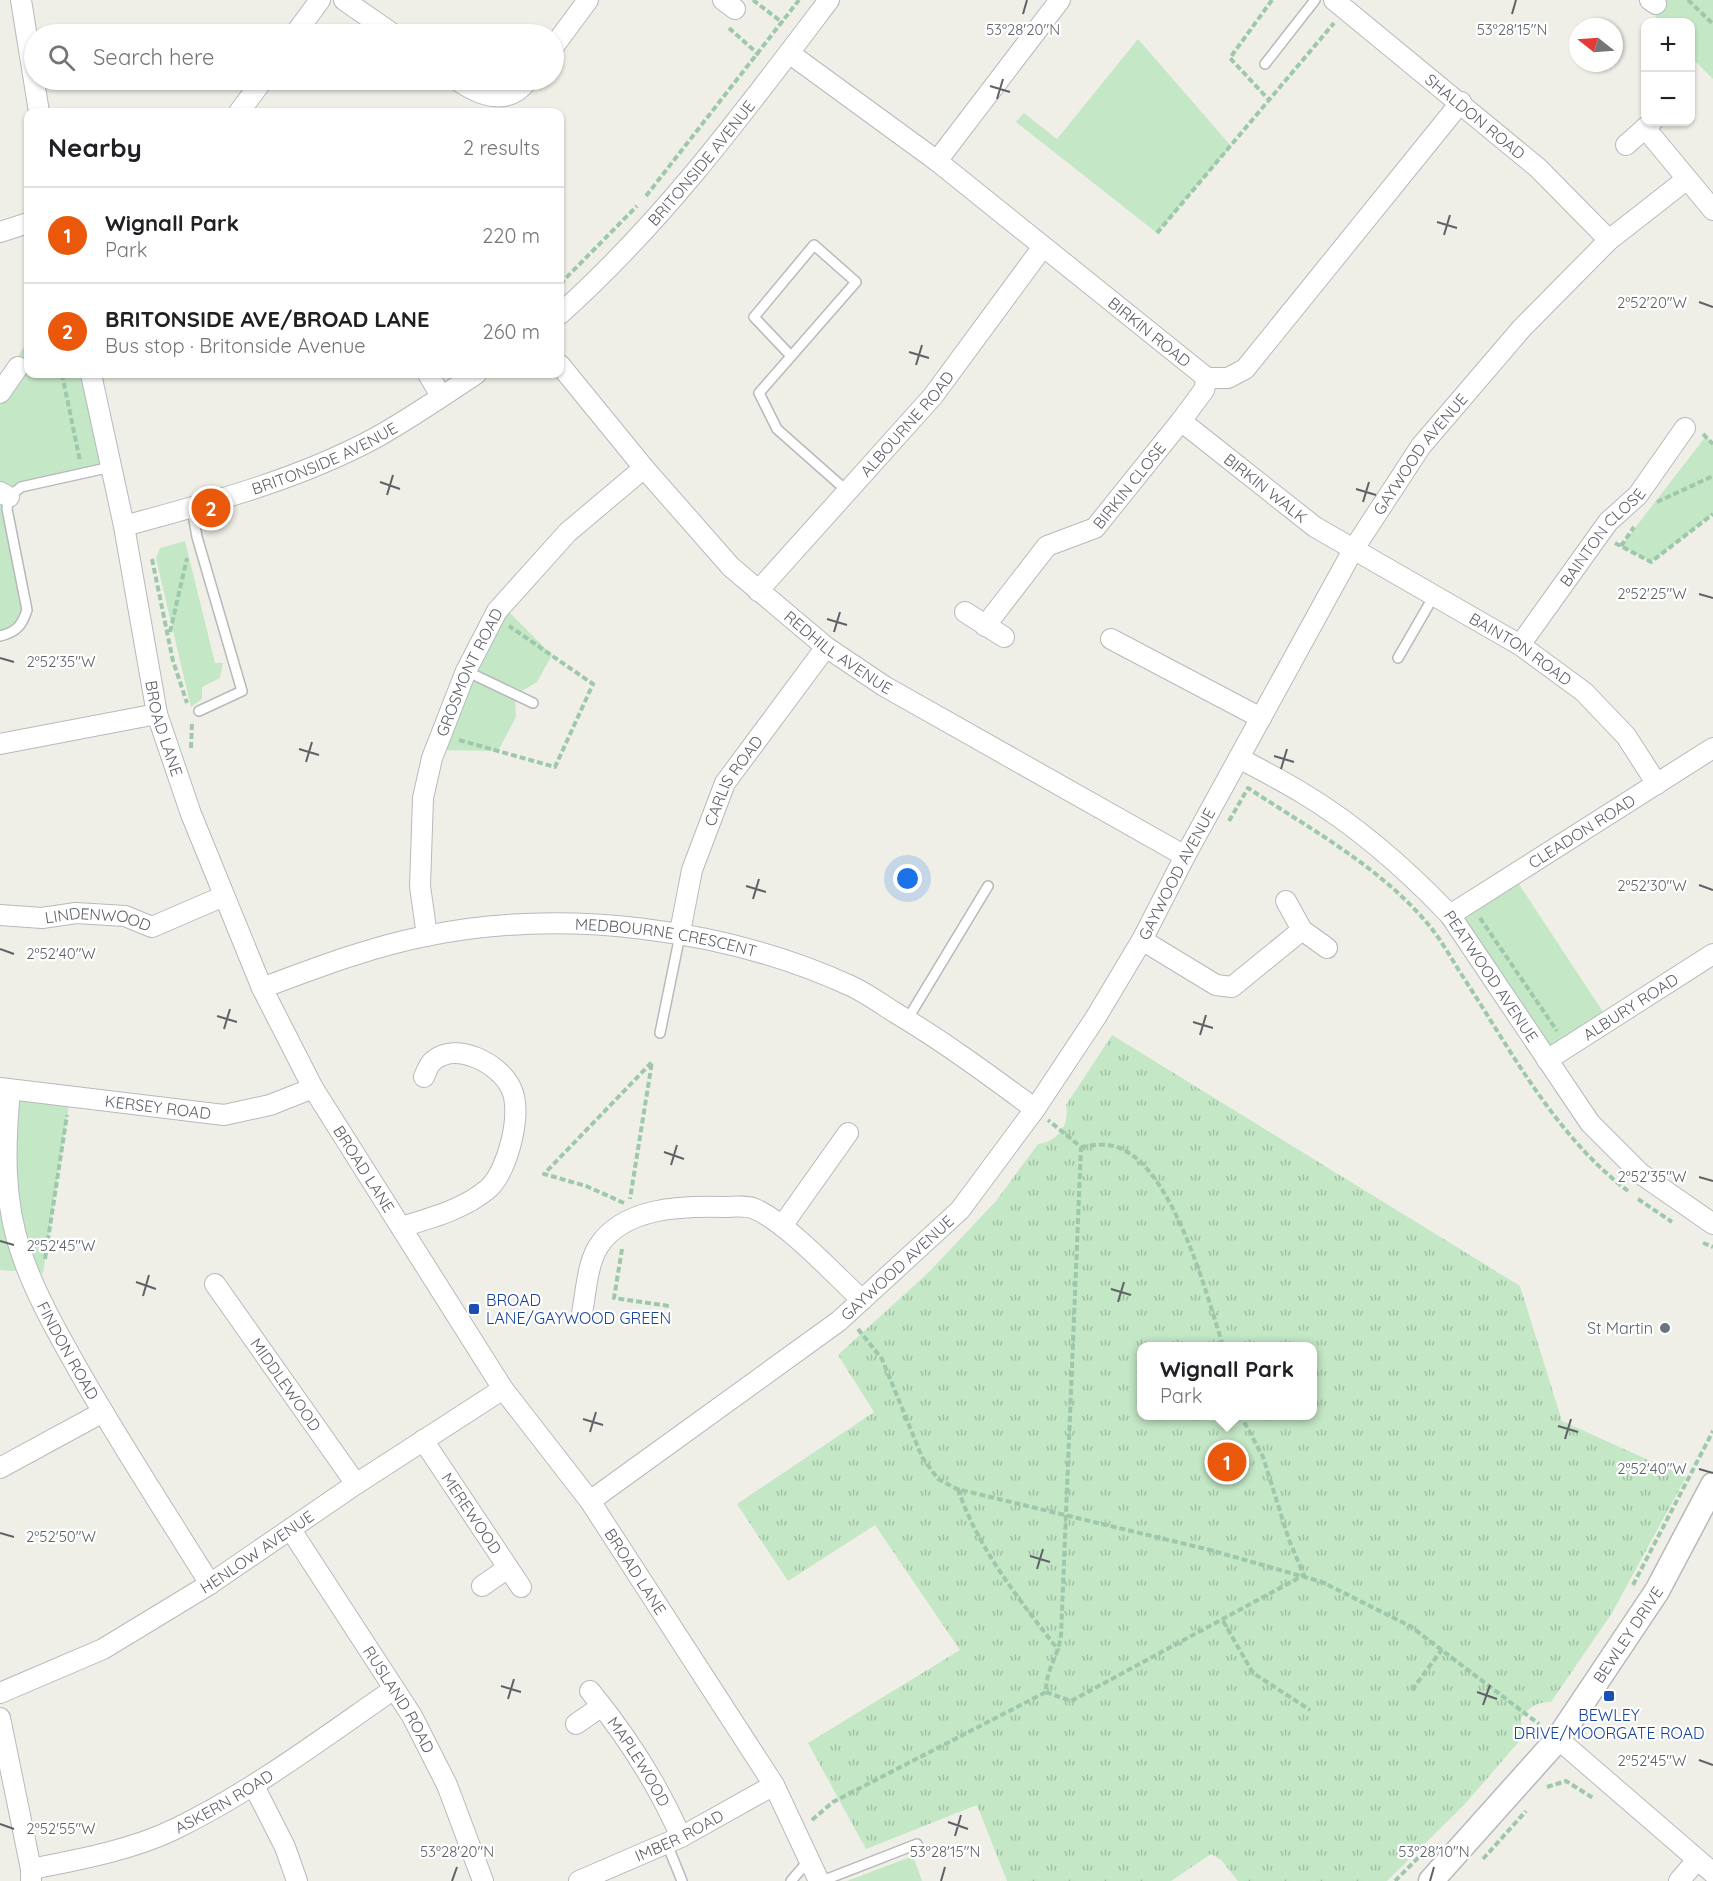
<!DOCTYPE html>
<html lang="en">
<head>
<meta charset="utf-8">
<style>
	body { margin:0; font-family:Quicksand,sans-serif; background:#f2f2f2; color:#202124 }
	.controls { position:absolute; right:18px; top:18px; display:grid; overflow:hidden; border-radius:12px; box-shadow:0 2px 4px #0004 }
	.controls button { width:54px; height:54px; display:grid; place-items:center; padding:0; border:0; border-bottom:2px solid #e0e0e0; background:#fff; color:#202124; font:30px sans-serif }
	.compass { position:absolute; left:1569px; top:18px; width:54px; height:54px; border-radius:50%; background:#fff; box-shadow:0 2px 4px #0004; rotate:287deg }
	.you { position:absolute; left:908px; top:879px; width:21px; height:21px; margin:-15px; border:4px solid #fff; border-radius:50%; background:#1a73e8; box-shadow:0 0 0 9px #1a73e833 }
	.badge { display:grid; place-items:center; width:39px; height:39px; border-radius:50%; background:#ea580c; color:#fff; font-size:20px; font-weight:700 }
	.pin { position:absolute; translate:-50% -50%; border:3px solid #fff; box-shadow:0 2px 6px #0006 }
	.popup { position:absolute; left:1137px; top:1342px; width:180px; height:78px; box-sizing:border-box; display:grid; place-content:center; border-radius:12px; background:#fff; filter:drop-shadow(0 2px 4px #0005); font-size:20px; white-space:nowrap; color:#757577 }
	.popup b { font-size:22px; color:#202124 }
	.popup::after { content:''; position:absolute; left:50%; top:100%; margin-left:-12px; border:12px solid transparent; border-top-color:#fff }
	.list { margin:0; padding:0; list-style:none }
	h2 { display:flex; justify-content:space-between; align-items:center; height:78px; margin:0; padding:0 24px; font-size:26px }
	h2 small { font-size:20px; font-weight:400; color:#757577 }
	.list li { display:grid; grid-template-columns:39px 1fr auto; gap:18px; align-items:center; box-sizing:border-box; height:96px; padding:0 24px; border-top:2px solid #e0e0e0 }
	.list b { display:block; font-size:22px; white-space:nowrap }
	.list p { margin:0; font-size:20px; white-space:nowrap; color:#757577 }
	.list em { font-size:20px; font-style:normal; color:#757577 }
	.icon { flex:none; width:33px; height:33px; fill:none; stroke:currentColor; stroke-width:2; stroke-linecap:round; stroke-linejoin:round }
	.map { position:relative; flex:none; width:1713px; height:1881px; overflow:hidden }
	.search { position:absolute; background:#fff; box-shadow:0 2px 4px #0004; left:24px; top:24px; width:540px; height:66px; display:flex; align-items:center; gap:15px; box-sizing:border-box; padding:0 21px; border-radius:33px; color:#757577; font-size:22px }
	.panel { position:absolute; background:#fff; box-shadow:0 2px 4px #0004; left:24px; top:108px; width:540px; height:270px; border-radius:12px }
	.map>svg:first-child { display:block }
</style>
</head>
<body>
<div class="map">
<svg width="1713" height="1881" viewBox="0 0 1713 1881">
	<defs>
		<pattern id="park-tufts" width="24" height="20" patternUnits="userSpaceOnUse" patternTransform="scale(1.5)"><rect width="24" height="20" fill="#c4e7c6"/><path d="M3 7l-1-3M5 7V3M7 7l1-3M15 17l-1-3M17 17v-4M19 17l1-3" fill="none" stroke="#a2bfa5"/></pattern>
	</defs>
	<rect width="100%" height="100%" fill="#f0efe7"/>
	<path fill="#c4e7c6" d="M1650,0h63v79l-22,-22 -1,-35h-35l1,-17z
		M1138,39l93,107 -74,87 -141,-111 8,-9 33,26z
		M28,340v34h63l20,93 -83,19 -19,11 18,113 -15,23 -12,3v-250z
		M1706,436l7,8v70l-62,48 -30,-16z
		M185,541l30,122h8l-3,15 -18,9v12l-11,8 -35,-148 4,-11z
		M502,605l50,50 -15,27 -22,13 1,22 -18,34 -63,-1z
		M1513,875l96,146 -62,39 -97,-145z
		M10,1090l60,8 -27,175 -43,-3v-116z
		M913,1856l9,25h-75z"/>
	<path fill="url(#park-tufts)" fill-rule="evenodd" d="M1112,1035l408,251 42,135 124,56 -74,136 -61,89c-15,0 -21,5 -30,16l1,20 -58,67 -77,76h-149l-17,-21 -10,-6 -40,27h-164l-30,-76 -111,44 -58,-106 152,-93 -85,-125 -87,56 -51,-77 137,-92 -36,-57 92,-84 66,-70 42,-57c20,-2 32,-20 28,-39zM1142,1346h170v70h-170z"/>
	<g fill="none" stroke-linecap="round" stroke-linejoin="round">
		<defs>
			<path id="service" d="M1265,64l50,-64
				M791,356l-37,-39 60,-72 42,37 -97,111 18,36 70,62
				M192,508l5,29 45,154 -43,20
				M0,636c17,-4 22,-11 27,-26l-20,-101 2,-12 12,-10 90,-20
				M1398,658l37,-64
				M466,671l67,32
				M907,1020l81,-134
				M660,1033l20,-98
				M667,1844l15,37
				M791,1881l19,-22
				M822,1881l95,-37"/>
			<g id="minor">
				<path d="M21,0l18,112"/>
				<path d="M344,0l49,34"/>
				<path d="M723,0l12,9"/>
				<path id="s1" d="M1334,0l204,168 71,72"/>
				<path d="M1650,0l6,4"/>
				<path d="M295,34l25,-34"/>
				<path d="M554,46l34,-46"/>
				<path id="s2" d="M789,53l148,108 270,217h21l17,-9 216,-267"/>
				<path d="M457,80c23,16 51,27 71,0"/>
				<path d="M239,112l24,-32"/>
				<path d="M1645,128l68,82"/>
				<path d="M1626,145l26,-23"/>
				<path d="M937,161l123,-161"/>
				<path d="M0,232l28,-9"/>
				<path id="s3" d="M560,314c104,-93 185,-203 269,-314"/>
				<path id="s4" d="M560,365l84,103 87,99 95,80 58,39 301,170"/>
				<path id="s5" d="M91,374l33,152 33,188 34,100 71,174 51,100 190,301 87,112 184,284 45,96"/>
				<path d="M428,374l13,22"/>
				<path d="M0,393l18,-26"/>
				<path id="s6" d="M1181,421l134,106 205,118 64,47 42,44 31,48"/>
				<path d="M0,492l9,5"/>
				<path id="s7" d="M124,526c85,-23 174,-46 253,-89 34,-19 67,-42 99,-63"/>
				<path id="s8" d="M758,591l175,-195 109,-148"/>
				<path d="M965,612l39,25"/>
				<path id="s9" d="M985,626l62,-80 48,-18 86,-107 23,-31 3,-12"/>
				<path d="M1111,639l150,79"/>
				<path id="s10" d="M1520,645l88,-123 30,-27 47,-67"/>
				<path d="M0,744l157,-30"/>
				<path id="s11" d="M1239,758c22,12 44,23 65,36 53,32 103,76 146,121l140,208 51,51 72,50"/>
				<path d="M1286,901l16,29 25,18"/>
				<path id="s12" d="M0,915l42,3 34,-5 49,3 27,11 72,-31"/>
				<path id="s13" d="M1450,915l263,-167"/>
				<path id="s14" d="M680,932l12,-62 33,-87 101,-136"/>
				<path id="s15" d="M427,936l-7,-50 3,-88 9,-40 34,-87 31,-60 71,-79 76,-64"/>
				<path d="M1142,940l74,45 16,2 70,-57"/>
				<path id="s16" d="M262,988c54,-20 108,-41 164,-52 136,-28 299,-8 425,50 15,7 29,17 43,26 49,29 95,63 141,97"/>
				<path id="s17" d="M1547,1060l166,-106"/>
				<path id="s18" d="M0,1088l224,27 46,-10 43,-17"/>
				<path id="s19" d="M10,1090c-5,54 -7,110 11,162 14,42 36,80 58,119 41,72 87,142 131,213"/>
				<path d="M782,1226l66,-93"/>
				<path d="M401,1227c30,-9 64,-18 88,-39 19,-18 34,-76 22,-100 -12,-25 -55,-47 -78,-27 -4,3 -7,11 -9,16"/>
				<path id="s20" d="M215,1284l141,200"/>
				<path d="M582,1313c4,-20 5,-48 16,-66 25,-40 84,-41 125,-40 10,0 23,-2 32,2 31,13 80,66 107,91"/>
				<path id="s21" d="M423,1440l98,147"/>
				<path d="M0,1468l103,-56"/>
				<path id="s22" d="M590,1501l249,-180 121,-111 75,-101 61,-92 46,-77 43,-84 168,-306 68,-104 101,-118 87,-88 78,-61"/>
				<path id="s23" d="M291,1530l121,186 35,69 36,96"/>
				<path d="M482,1586l26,-18"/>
				<path id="s24" d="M590,1691c36,44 68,94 91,146"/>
				<path id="s25" d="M0,1693l103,-44 107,-65 146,-100 147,-95"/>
				<path d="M0,1718l31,151v12"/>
				<path d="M576,1724l26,-18"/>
				<path d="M1558,1739l155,134"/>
				<path d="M254,1786l31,61 12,34"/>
				<path id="s26" d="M31,1869c47,-9 101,-19 144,-40 78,-38 148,-91 219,-140"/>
				<path id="s27" d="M579,1881l102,-44 93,-52"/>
				<path d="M1679,1881l18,-21"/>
			</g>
			<g id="tertiary">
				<path id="s28" d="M1431,1881l127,-142 99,-148 56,-106"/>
			</g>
		</defs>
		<use href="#service" stroke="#b7b9bd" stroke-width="12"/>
		<use href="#minor" stroke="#b7b9bd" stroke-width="22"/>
		<use href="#tertiary" stroke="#b7b9bd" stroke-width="27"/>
		<path stroke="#9dc8ac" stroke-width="4" stroke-dasharray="6 3" stroke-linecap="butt" d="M753,0l30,23
			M1272,0l-42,58 39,42 65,-77
			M1688,0l25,24
			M729,28l30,27
			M646,196l153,-196
			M1157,233l112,-133
			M560,284l77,-78
			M62,374l18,87
			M1703,434l10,10
			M1657,502l56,-26
			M1615,543l36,19 62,-48
			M1621,546l13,-19
			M152,559l21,102 14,42
			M170,632l17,-74
			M459,740l96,27 38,-83 -84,-58
			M191,748l1,-26
			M1229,821l19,-33c64,42 136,81 184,141 13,17 23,36 35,54 47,73 90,154 161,208
			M1480,918l77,113
			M1081,1147c8,-1 19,-3 27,-2 62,7 99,151 115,201
			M1638,1199l34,23
			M624,1203l-38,-17 -42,-12 108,-112 -22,137
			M1703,1243l10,4
			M622,1249l-8,49 55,8
			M45,1259l22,-144
			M858,1329l24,30 40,98 16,22 19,10 253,61 112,32 88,44 129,98
			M958,1489c21,62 62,111 101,162
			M1633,1585l80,-154
			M1223,1621l30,52 57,37
			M1412,1690l31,-42
			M1046,1692l25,9 233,-126 -15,-35 -26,-83 -22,-41
			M1547,1787l19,-6 27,17
			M812,1820l21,-18 213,-110c0,-24 12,-34 15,-57l20,-488 -33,-27
			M1483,1859l43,-48
			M1395,1881l35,-35"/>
		<use href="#service" stroke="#fff" stroke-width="9"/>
		<use href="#minor" stroke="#fff" stroke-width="20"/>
		<use href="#tertiary" stroke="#fff" stroke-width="24"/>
	</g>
	<path fill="none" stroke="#5e6267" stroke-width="2" d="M1023,14l4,-14M1512,14l4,-14M990,86l20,6M997,99l6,-20M1437,222l20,6M1444,235l6,-20M1699,302l14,5M909,352l20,6M916,365l6,-20M380,482l20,7M1356,489l20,6M387,495l6,-20M1363,502l6,-20M1699,594l14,4M827,619l20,6M834,632l6,-20M0,658l14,4M299,749l20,6M1274,756l20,6M306,762l6,-20M1281,769l6,-20M1699,885l14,5M746,886l20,6M753,899l6,-20M0,949l14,5M217,1016l20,6M1193,1022l20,6M224,1029l6,-20M1200,1035l6,-20M664,1152l20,7M671,1165l6,-20M1699,1177l14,4M0,1241l14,4M136,1282l20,7M1111,1289l20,6M143,1296l6,-21M1118,1302l6,-20M583,1419l20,6M1558,1426l20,6M590,1432l6,-20M1565,1439l6,-20M1699,1469l14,4M0,1533l14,4M1030,1556l20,6M1037,1569l6,-20M501,1686l20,6M1477,1692l20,7M508,1699l6,-20M1483,1705l7,-20M1699,1760l14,5M948,1822l20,7M0,1824l14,5M955,1836l6,-21M452,1881l5,-14M941,1881l4,-14M1430,1881l4,-14"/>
	<g fill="#1a4fb4" stroke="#fff" stroke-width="2">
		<rect x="468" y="1303" width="12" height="12" rx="3"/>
		<rect x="1603" y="1690" width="12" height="12" rx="3"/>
	</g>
	<circle fill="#6b7280" stroke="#fff" stroke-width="2" cx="1665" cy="1328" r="6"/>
	<g text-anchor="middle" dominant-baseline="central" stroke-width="4.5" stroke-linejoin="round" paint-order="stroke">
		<g font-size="16" fill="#5e6267" stroke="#fff">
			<text stroke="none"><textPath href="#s1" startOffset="183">SHALDON ROAD</textPath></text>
			<text stroke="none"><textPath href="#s3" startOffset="207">BRITONSIDE AVENUE</textPath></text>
			<text stroke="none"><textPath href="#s2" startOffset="456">BIRKIN ROAD</textPath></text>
			<text stroke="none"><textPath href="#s8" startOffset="224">ALBOURNE ROAD</textPath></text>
			<text stroke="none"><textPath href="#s22" startOffset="1358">GAYWOOD AVENUE</textPath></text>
			<text stroke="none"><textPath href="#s7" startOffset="212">BRITONSIDE AVENUE</textPath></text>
			<text stroke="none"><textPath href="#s9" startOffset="207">BIRKIN CLOSE</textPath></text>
			<text stroke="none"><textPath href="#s6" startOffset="108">BIRKIN WALK</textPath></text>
			<text stroke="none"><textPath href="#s10" startOffset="136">BAINTON CLOSE</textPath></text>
			<text stroke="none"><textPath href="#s6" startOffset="410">BAINTON ROAD</textPath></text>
			<text stroke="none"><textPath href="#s4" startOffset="402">REDHILL AVENUE</textPath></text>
			<text stroke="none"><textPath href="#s15" startOffset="273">GROSMONT ROAD</textPath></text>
			<text stroke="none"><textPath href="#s5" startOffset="362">BROAD LANE</textPath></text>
			<text stroke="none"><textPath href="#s14" startOffset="162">CARLIS ROAD</textPath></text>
			<text stroke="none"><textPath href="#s13" startOffset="156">CLEADON ROAD</textPath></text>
			<text stroke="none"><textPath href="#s22" startOffset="872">GAYWOOD AVENUE</textPath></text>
			<text stroke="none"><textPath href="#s12" startOffset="99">LINDENWOOD</textPath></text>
			<text stroke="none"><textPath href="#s16" startOffset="414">MEDBOURNE CRESCENT</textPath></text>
			<text stroke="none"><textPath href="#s11" startOffset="338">PEATWOOD AVENUE</textPath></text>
			<text stroke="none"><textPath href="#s17" startOffset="99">ALBURY ROAD</textPath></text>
			<text stroke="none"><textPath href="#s18" startOffset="159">KERSEY ROAD</textPath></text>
			<text stroke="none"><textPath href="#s5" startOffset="848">BROAD LANE</textPath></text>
			<text stroke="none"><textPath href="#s22" startOffset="386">GAYWOOD AVENUE</textPath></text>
			<text stroke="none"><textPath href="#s19" startOffset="273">FINDON ROAD</textPath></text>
			<text stroke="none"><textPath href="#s20" startOffset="123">MIDDLEWOOD</textPath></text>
			<text stroke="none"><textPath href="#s21" startOffset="88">MEREWOOD</textPath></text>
			<text stroke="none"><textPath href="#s25" startOffset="294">HENLOW AVENUE</textPath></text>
			<text stroke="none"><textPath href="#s5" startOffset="1334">BROAD LANE</textPath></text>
			<text stroke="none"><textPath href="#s28" startOffset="316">BEWLEY DRIVE</textPath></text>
			<text stroke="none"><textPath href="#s23" startOffset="201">RUSLAND ROAD</textPath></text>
			<text stroke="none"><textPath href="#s24" startOffset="86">MAPLEWOOD</textPath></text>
			<text stroke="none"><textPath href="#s26" startOffset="206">ASKERN ROAD</textPath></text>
			<text stroke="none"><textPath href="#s27" startOffset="110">IMBER ROAD</textPath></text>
		</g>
		<g font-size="16" fill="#164399" stroke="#fff" text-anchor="start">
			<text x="486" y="1300">BROAD<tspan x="486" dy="18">LANE/GAYWOOD GREEN</tspan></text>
			<text x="1609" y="1715" text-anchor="middle">BEWLEY<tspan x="1609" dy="18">DRIVE/MOORGATE ROAD</tspan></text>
		</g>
		<g font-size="16" fill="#5b616d" stroke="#fff" text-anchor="end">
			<text x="1653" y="1328">St Martin</text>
		</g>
	</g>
	<g font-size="15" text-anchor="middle" fill="#5e6267" stroke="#fff" stroke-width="4.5" stroke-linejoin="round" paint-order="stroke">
		<text x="1023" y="35">53°28'20"N</text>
		<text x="1512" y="35">53°28'15"N</text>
		<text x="1652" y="308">2°52'20"W</text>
		<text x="1652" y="599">2°52'25"W</text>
		<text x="61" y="667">2°52'35"W</text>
		<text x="1652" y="891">2°52'30"W</text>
		<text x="61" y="959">2°52'40"W</text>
		<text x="1652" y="1182">2°52'35"W</text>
		<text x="61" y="1251">2°52'45"W</text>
		<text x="1652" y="1474">2°52'40"W</text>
		<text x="61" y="1542">2°52'50"W</text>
		<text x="1652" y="1766">2°52'45"W</text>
		<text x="61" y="1834">2°52'55"W</text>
		<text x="457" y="1857">53°28'20"N</text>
		<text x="945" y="1857">53°28'15"N</text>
		<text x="1434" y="1857">53°28'10"N</text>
	</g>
</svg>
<div class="controls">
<button>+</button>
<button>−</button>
</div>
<svg class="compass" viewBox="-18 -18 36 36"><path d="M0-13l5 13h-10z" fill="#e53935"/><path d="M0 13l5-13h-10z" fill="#757577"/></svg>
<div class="you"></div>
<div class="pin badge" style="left:1227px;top:1462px">1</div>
<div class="popup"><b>Wignall Park</b>Park</div>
<div class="pin badge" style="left:211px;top:508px">2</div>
<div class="search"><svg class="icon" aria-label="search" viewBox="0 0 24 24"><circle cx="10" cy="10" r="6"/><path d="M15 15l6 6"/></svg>Search here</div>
<section class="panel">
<h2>Nearby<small>2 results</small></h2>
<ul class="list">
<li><span class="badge">1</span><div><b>Wignall Park</b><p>Park</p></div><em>220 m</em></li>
<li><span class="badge">2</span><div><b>BRITONSIDE AVE/BROAD LANE</b><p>Bus stop · Britonside Avenue</p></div><em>260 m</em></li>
</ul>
</section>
</div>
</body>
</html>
